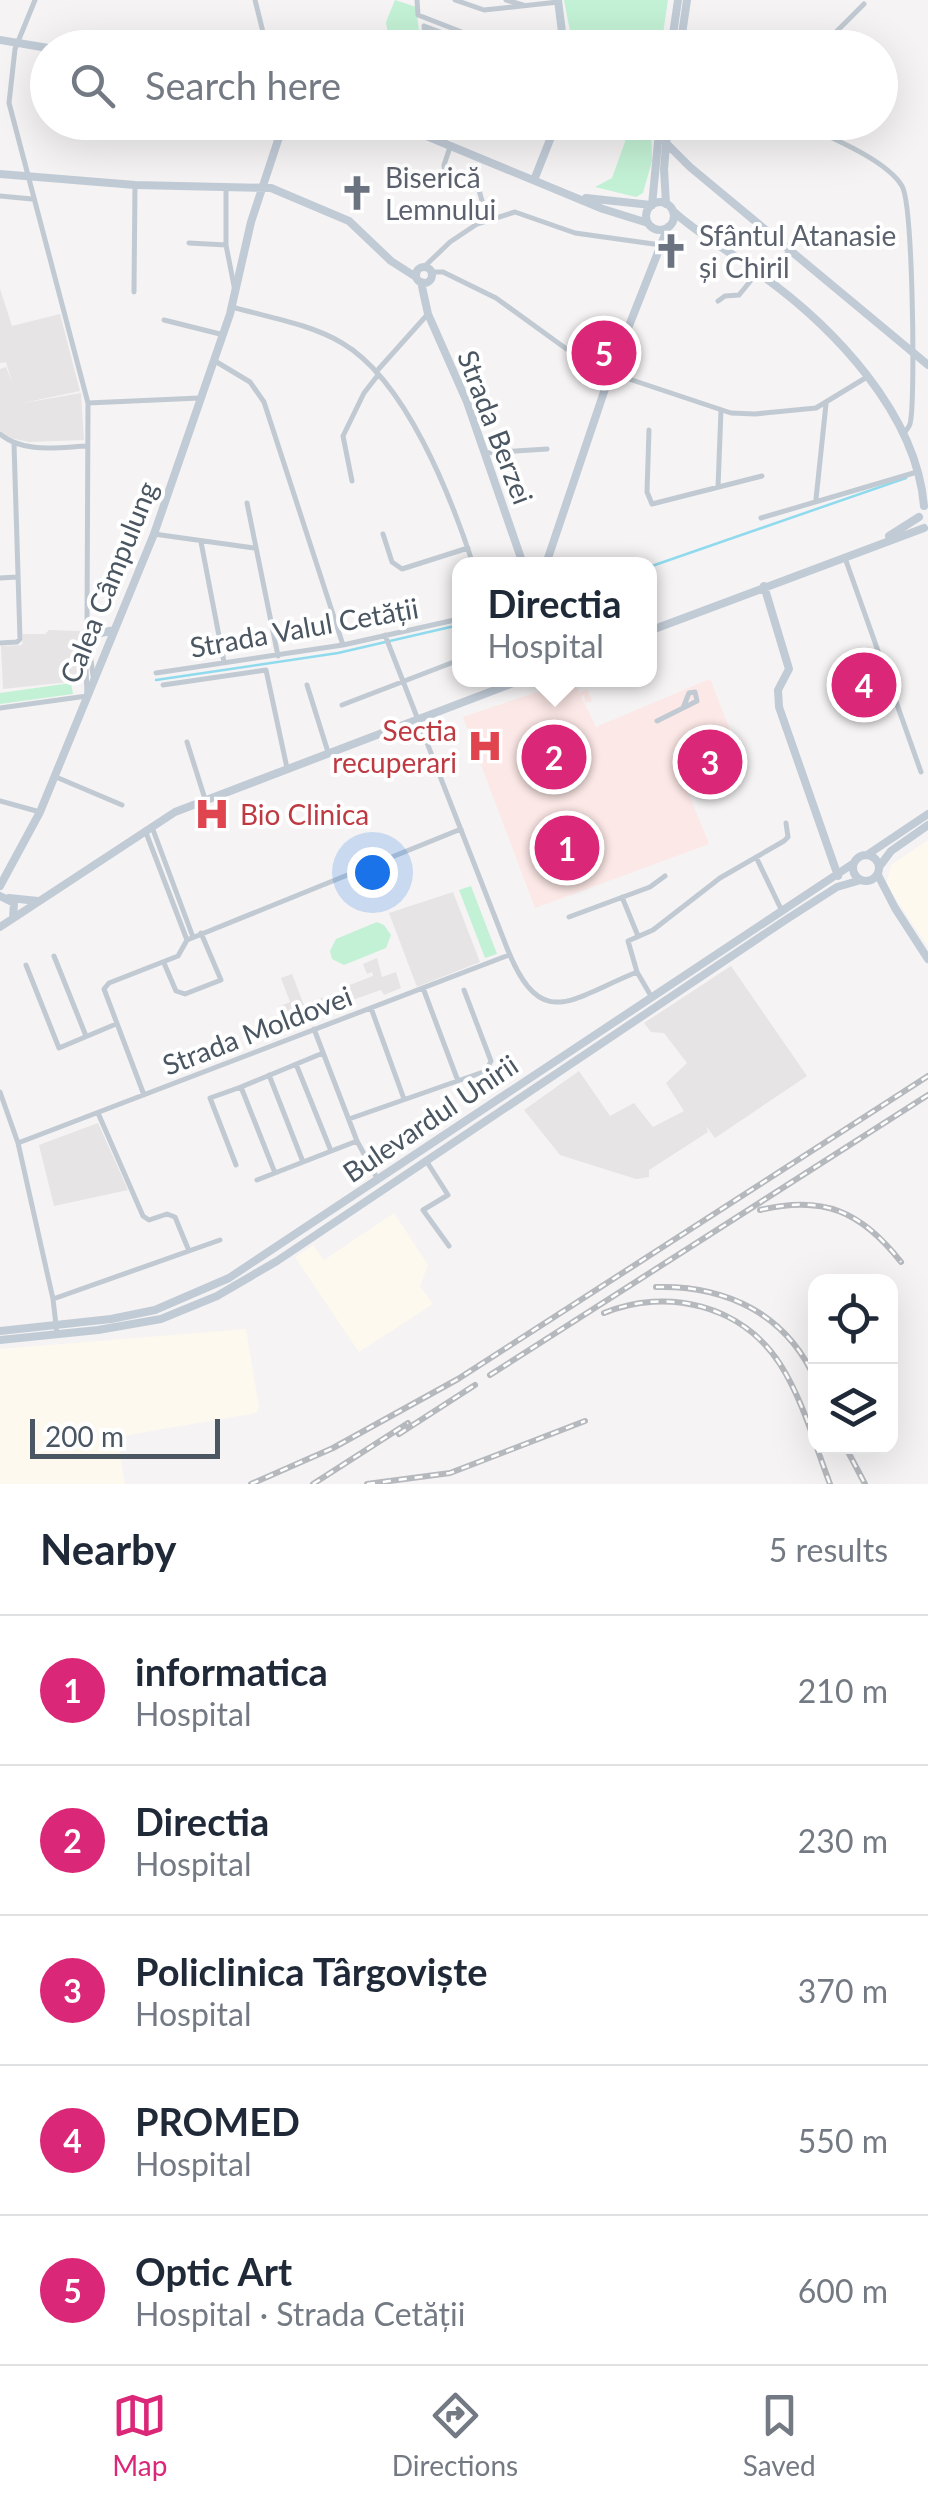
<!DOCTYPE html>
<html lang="en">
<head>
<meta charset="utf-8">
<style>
	body { margin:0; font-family:Lato,sans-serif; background:#f2f2f3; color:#1f2937 }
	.controls { position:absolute; right:30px; bottom:30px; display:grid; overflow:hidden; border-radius:20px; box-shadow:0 10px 40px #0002 }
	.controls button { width:90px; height:90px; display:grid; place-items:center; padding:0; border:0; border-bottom:2px solid #e0e1e3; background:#fff; color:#1f2937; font:50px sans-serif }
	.scale { position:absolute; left:30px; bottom:25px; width:190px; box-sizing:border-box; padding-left:10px; border:5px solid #4a5661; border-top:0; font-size:28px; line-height:35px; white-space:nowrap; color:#4a5661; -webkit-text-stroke:8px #fff; paint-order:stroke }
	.you { position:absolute; left:372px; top:872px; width:35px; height:35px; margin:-25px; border:8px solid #fff; border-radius:50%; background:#1a73e8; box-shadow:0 0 0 15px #1a73e833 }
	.badge { display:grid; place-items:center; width:65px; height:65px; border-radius:50%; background:#db2777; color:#fff; font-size:32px; font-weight:700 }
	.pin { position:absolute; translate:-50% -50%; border:5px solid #fff; box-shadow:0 2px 10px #0006 }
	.popup { position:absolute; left:452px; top:557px; width:205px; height:130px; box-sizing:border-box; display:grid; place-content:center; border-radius:20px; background:#fff; filter:drop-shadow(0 2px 8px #0005); font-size:32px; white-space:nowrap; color:#747a83 }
	.popup b { font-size:38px; color:#1f2937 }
	.popup::after { content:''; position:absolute; left:50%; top:100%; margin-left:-20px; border:20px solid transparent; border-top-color:#fff }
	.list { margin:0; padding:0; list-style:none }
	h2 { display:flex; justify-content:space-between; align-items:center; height:130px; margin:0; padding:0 40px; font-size:42px }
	h2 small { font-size:32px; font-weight:400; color:#747a83 }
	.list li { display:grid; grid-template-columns:65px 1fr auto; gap:30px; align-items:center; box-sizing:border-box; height:150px; padding:0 40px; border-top:2px solid #e0e1e3 }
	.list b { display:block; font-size:38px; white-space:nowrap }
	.list p { margin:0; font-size:32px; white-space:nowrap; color:#747a83 }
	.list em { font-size:32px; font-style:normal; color:#747a83 }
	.icon { flex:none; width:55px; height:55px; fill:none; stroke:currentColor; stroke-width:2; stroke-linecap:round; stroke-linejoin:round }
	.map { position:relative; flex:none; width:928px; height:1484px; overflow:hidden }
	.search { position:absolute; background:#fff; box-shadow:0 10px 40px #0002; left:30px; right:30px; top:30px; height:110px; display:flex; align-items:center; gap:25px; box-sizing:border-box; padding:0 35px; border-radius:55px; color:#747a83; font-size:38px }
	.sheet { height:880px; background:#fff }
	nav { display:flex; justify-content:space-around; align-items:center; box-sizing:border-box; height:140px; border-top:2px solid #e0e1e3; background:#fff; font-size:28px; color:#747a83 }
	nav a { display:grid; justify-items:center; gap:5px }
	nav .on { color:#db2777 }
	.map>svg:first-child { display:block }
</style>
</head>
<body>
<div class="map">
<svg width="928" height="1484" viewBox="0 0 928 1484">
	<rect width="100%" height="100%" fill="#f5f3f3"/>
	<path fill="#fdf9ef" d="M928,840v107l-42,-63 5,-19z
		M394,1213l34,52 -8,21 13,18 -74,48 -64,-95 18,-12 11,15z
		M246,1329l13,78 -3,6 -139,24 8,47h-125v-135z"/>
	<path fill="#e6e4e5" d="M0,289l12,37 48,-12 20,77 -62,13 63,-11 3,47 -55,2 -19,-4 -10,-8v-61l6,-2 6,15 -6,-20 -6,1z
		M49,630l31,1 -2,50 -75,8 -2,-43 21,-1 1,-11h22z
		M453,892l27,70 -63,25 -28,-74z
		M377,958l5,19 14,-5 5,16 -17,7 -3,-5 -29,10 -5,-14 26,-10 -1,-4 -5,2 -4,-10z
		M731,966l76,110 -92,62 -9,-12 2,6 -59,38v7l-13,2 -76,-24 -36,-45 55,-39 31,45 24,-13 19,24 31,-16 -18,-28 21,-20 -23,-30 -13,-1 -7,-9z
		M292,974l12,31 35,-14 5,12 -65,22 -1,-18 12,-5 -9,-24z
		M98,1123l30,67 -74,16 -15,-61z"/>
	<path fill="#fce8e6" d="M710,679l20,51 -58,23 37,91 -174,64 -72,-191 110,-37 6,13 8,-4 5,12 -7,2 -1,-8 -3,2 15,30z"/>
	<path fill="#c3f1d5" d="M395,0l21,7 5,40h-31l-4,-25z
		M564,0h104l-7,47h-88z
		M593,123h58l1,38 -9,32 -7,4 -41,-10 17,-9 14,-39z
		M71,683l2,11 -73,10v-11z
		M471,886l26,68 -12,4 -26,-68z
		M377,922l7,3 7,10 -5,13 -42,17 -12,-6 -2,-8 6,-12z"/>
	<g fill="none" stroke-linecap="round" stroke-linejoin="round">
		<path stroke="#90daee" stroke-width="2.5" d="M649,567l257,-89
			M156,680l182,-27 121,-28"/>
		<path stroke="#c1cad2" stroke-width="5" d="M35,0l-20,49 -6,54 79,300 -1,226 6,47
			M255,0l12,48
			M417,0l1,15 85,33
			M455,0l29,10 74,-8
			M506,0l17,5
			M424,26l59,22
			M424,26l2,22
			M372,37l1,11
			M728,43l40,-5
			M820,48l44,-44
			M437,122l3,19
			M797,122c28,13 89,37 105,64 11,19 13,202 9,232 -1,8 -1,7 -6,14
			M450,147l-6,18 2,18 33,7 8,29
			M226,188v57l9,46
			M0,196l32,3
			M189,243l37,2
			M425,266l25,-24 27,-18 38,-12 60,21 86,12
			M432,272h11l53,26 94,68 141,47 24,1 61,-6 51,-31
			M134,292l1,-107
			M718,301l7,-5 14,-1 18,-22
			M232,307c35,10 79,17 110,36 64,37 109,154 131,221
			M164,320l60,15
			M215,361l35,21 14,20 79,243
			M376,372l51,-57
			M88,403l112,-5
			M649,430l-2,62 5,12 110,-28
			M0,434c24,20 59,13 88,12
			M485,453l62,-4
			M352,481l-9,-45 21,-43 14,-18
			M718,487l3,-77
			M816,499l10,-95
			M247,503l31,153
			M761,518l156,-46
			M154,534l100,14
			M383,534l9,28 10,7 66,-21
			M201,542l23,120
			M845,558l76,214
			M0,578l17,-1
			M385,635l122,313c34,85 63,51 130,24
			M0,643l17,-1 3,-3 -6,-195
			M156,673l187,-28 116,-26
			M163,685l103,-15 21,98
			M307,685l21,67
			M342,705l117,-45
			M0,708l87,-12 -2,-58
			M657,721l26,-13 6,-15 6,-1 2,9 -14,7
			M187,742l18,57
			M56,777l66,28
			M0,801l40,11
			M152,827l41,110
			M756,857l26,54
			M622,897l16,39
			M569,917l81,-30 15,-11
			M187,940l274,-111
			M54,956l32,80
			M164,963l12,28 9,3 36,-14 -20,-47
			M26,965l33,83 57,-24
			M423,988l35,93
			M651,996l-14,-24 -9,-31 25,-11 67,-52 64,-37 4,-4 -2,-14
			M371,1008l33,91
			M314,1029l43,112 21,39
			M296,1064l35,87
			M269,1075l34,87
			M0,1092l18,51 35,156 4,35
			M144,1095l-40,-106 5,-6 69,-27 9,-16 -42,-110
			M98,1113l45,103 6,4 18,-6 8,3 14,34
			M349,1119l137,-48 5,-10 -27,-71
			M18,1143l491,-188
			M427,1162l21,33 -25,15 26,36
			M236,1165l-26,-67 31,-11
			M275,1173l-34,-86 82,-34
			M257,1180l100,-39
			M53,1299l167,-59"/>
		<path stroke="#c1cbd6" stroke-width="8" d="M558,0l6,48
			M0,40l48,8
			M671,48l7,-48
			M680,48l7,-48
			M309,122l115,13 179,74 45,14
			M666,143l24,24 238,198
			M0,174l135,11 136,3 78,33 42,40 25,16
			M534,180l23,-58
			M586,198l65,7
			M646 216a14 14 0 1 1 28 0a14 14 0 1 1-28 0Z
			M666,204l-2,-35 4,-47
			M652,205l8,-83
			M673,211c26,24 58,41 87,63 74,53 156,139 164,232
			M416 275a8 8 0 1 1 16 0a8 8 0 1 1-16 0Z
			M768,279l23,-28
			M421,282l7,32 39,88 56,162
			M889,536l30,-19
			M546,564l64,-190 58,-147
			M764,586l25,83 -11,21 1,17 59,169
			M87,629l14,4 13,-3
			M649,631l275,-103
			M853 868a13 13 0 1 1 26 0a13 13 0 1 1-26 0Z
			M867,855l61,-41
			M879,867l12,-16 37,-26
			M878,875l17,33 33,51
			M0,886l40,-74 114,-278 76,-220 21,-92 33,-100
			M0,896l14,7 -1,15
			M9,898l29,3
			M0,927l175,-115 346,-132
			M0,1331l111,-12 44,-9 74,-32 625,-415
			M0,1340l98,-10 63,-11 56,-23 60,-35 510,-342 50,-32 24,-7"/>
		<defs>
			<path id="rail" d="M760,1210c63,-15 101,1 141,52
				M656,1287c70,-2 131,27 160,94
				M604,1313c63,-26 138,-8 176,51 23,36 35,81 50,120
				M490,1375l438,-280
				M399,1434l76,-49
				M845,1446l20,38
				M251,1484l82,-36 125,-69 470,-303
				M313,1484l95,-61
				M367,1484l83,-11 135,-52"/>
		</defs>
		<use href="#rail" stroke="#b5b8bd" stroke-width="6"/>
		<use href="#rail" stroke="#fff" stroke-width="2.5" stroke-dasharray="8" stroke-linecap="butt"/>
	</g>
	<defs>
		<symbol id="church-bare" viewBox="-9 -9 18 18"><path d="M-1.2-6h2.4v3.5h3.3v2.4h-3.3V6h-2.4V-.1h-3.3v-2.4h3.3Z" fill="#6b7280" stroke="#fff" stroke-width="2.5" paint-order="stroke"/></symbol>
		<symbol id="hospital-bare" viewBox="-9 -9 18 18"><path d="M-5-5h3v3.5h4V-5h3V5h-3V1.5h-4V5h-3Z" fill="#e0444e" stroke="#fff" stroke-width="2.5" paint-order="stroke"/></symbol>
	</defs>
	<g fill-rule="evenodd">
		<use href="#church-bare" x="332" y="168" width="50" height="50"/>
		<use href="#church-bare" x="646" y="226" width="50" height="50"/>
		<use href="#hospital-bare" x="460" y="721" width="50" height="50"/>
		<use href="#hospital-bare" x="187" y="789" width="50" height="50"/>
	</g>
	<g text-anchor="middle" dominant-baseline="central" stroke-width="8" stroke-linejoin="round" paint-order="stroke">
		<g font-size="28" fill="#5b616d" stroke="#fff" text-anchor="start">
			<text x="385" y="177">Biserică<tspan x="385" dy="32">Lemnului</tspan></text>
			<text x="699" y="235">Sfântul Atanasie<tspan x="699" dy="32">și Chiril</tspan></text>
		</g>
		<g font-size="28" fill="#4a5661" stroke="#fff">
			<text transform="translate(496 427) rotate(69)">Strada Berzei</text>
			<text transform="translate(108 582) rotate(-68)">Calea Câmpulung</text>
			<text transform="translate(304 627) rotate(-10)">Strada Valul Cetății</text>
			<text transform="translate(257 1030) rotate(-21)">Strada Moldovei</text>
			<text transform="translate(430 1118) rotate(-34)">Bulevardul Unirii</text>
		</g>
		<g font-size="28" fill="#be3a42" stroke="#fff" text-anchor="end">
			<text x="457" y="730">Sectia<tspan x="457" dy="32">recuperari</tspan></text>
			<text x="240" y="814" text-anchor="start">Bio Clinica</text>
		</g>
	</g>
</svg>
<div class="controls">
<button><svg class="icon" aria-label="locate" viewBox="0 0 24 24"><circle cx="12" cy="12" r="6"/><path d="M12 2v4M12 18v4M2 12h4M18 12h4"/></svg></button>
<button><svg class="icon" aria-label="layers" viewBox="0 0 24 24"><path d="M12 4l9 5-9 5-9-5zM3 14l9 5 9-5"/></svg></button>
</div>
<div class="scale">200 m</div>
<div class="you"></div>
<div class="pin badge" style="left:567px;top:848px">1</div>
<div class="pin badge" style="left:554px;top:757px">2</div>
<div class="popup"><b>Directia</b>Hospital</div>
<div class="pin badge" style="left:710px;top:762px">3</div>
<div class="pin badge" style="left:864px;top:685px">4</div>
<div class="pin badge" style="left:604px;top:353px">5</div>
<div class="search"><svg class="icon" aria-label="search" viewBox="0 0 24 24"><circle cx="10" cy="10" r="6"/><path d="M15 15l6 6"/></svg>Search here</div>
</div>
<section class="sheet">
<h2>Nearby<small>5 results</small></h2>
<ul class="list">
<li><span class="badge">1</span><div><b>informatica</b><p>Hospital</p></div><em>210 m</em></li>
<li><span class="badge">2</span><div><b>Directia</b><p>Hospital</p></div><em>230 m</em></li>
<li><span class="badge">3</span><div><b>Policlinica Târgoviște</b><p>Hospital</p></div><em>370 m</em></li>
<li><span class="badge">4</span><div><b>PROMED</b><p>Hospital</p></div><em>550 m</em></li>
<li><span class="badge">5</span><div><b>Optic Art</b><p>Hospital · Strada Cetății</p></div><em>600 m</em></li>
</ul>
</section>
<nav>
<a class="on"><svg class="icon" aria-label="map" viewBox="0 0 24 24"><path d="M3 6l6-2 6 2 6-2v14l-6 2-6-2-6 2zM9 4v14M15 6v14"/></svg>Map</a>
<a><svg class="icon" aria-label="directions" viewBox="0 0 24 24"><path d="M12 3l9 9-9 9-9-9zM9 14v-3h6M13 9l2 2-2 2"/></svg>Directions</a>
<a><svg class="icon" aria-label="saved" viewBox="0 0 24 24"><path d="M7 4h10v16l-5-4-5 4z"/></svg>Saved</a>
</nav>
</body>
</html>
